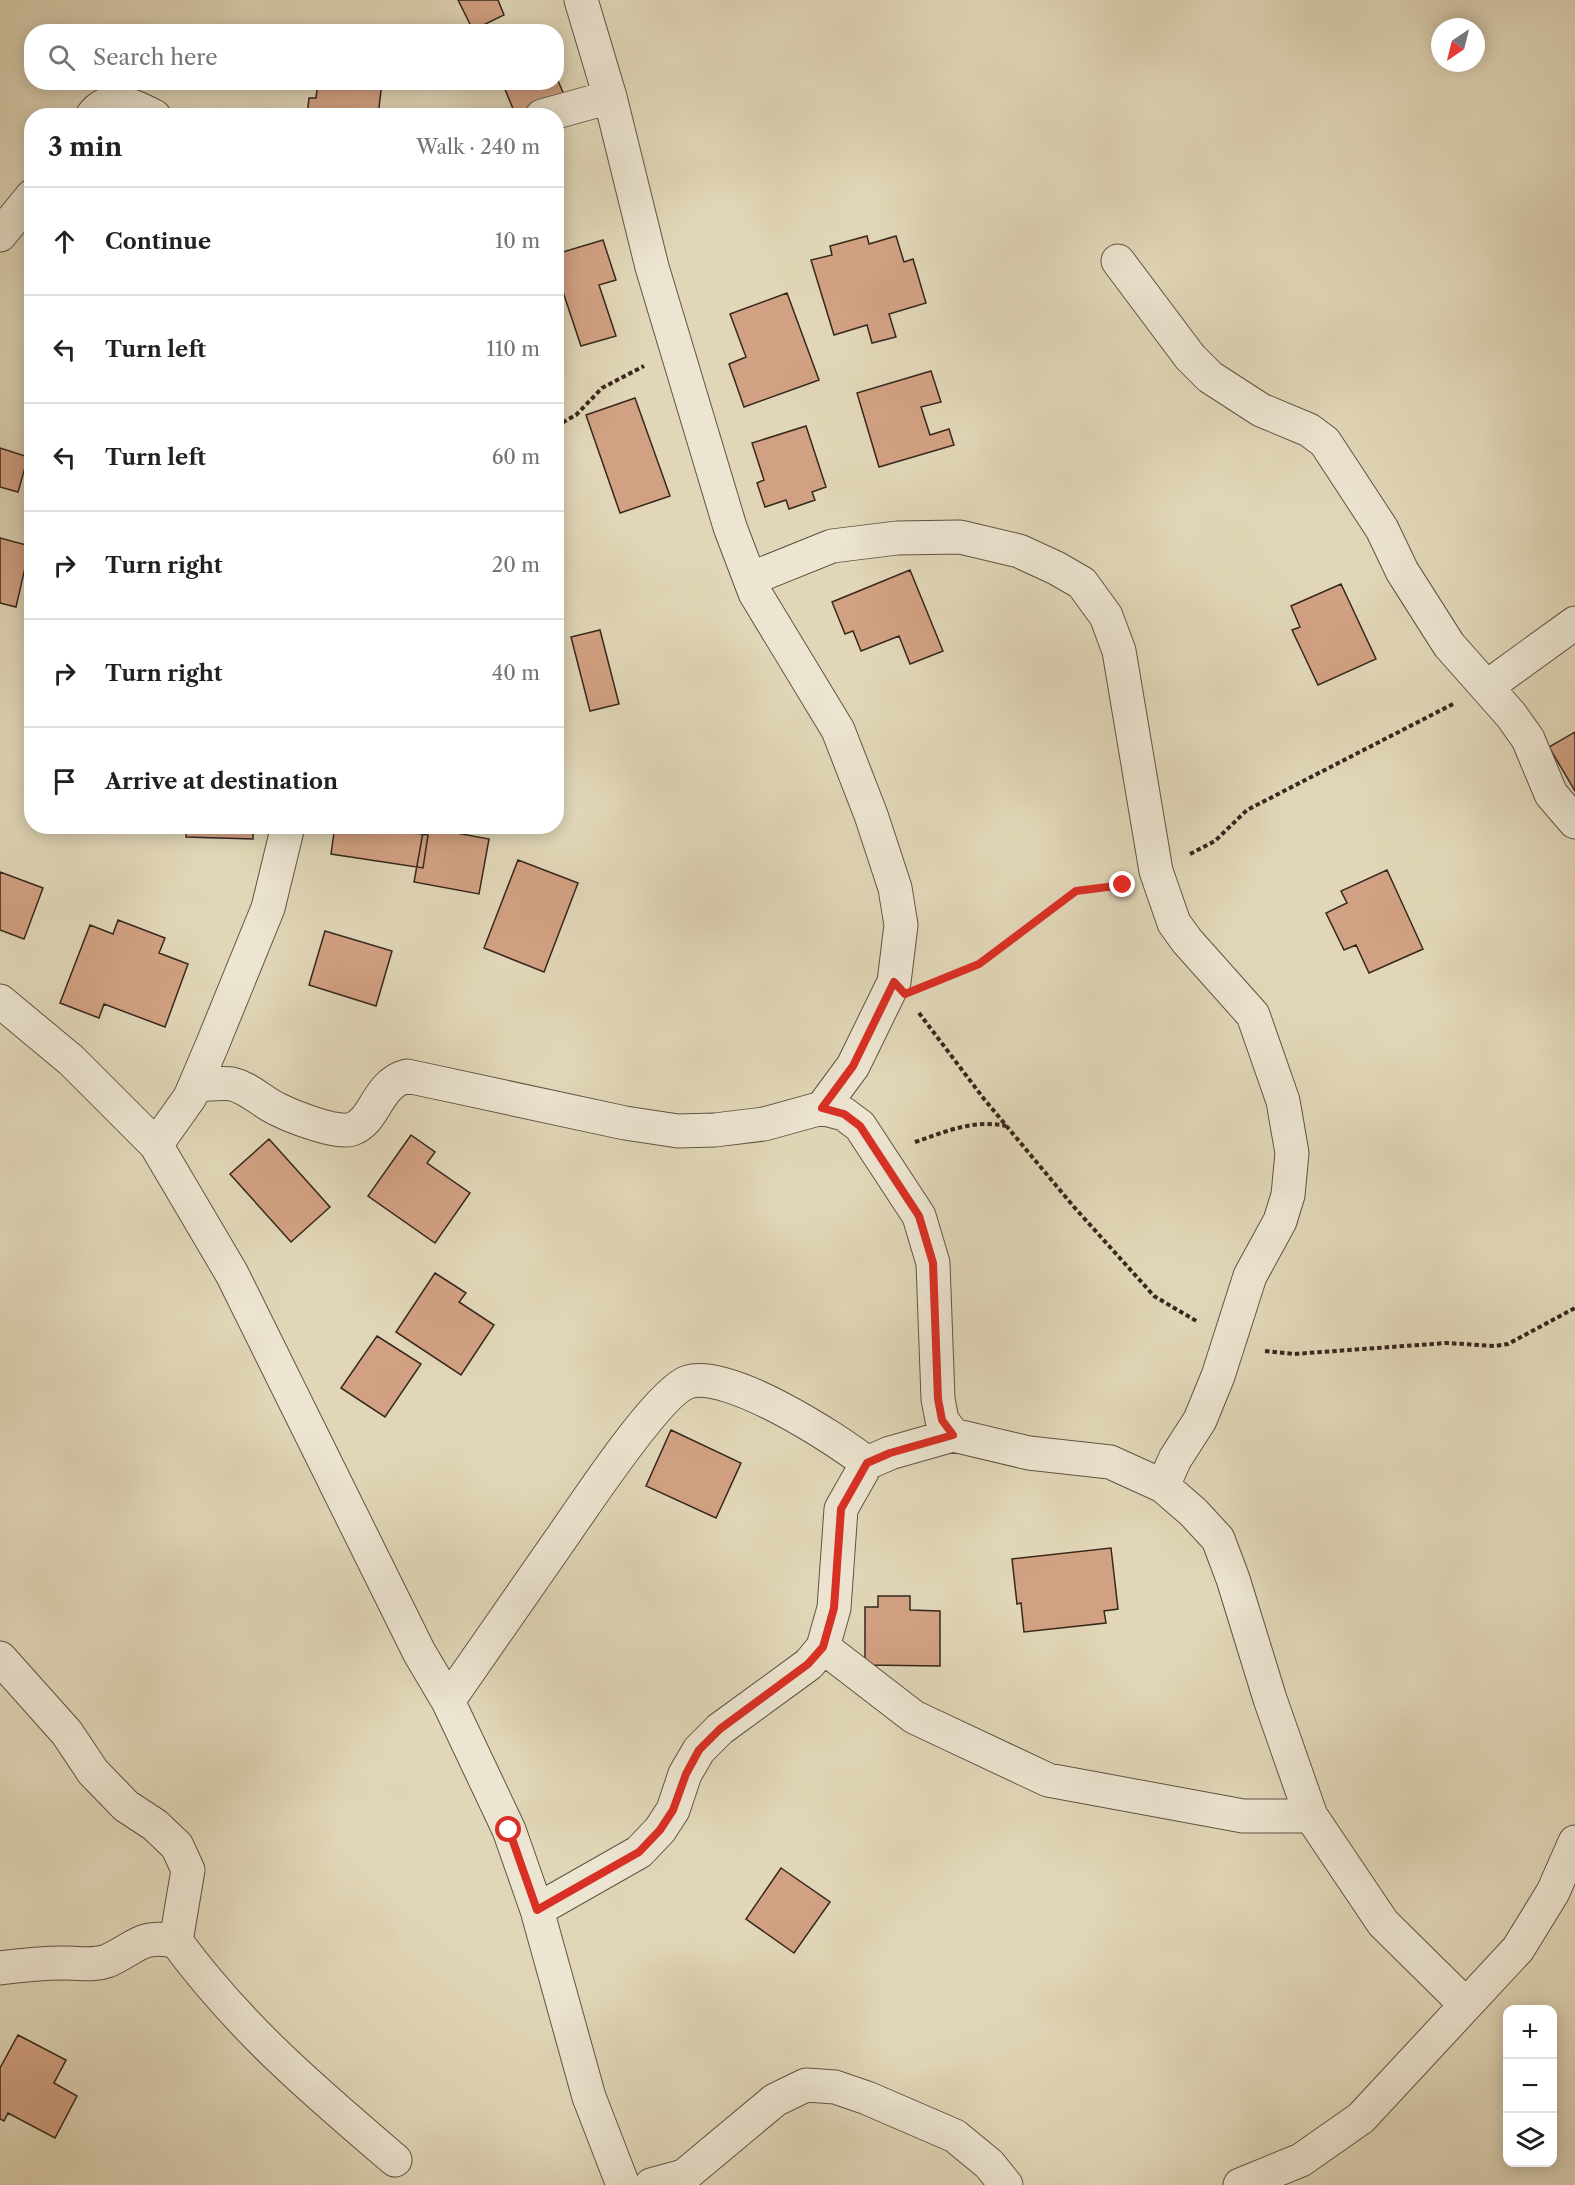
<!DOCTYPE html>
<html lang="en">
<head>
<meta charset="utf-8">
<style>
	body { margin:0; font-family:"Libre Caslon Text",serif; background:#f6f6f6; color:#202124 }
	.controls { position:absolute; right:18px; bottom:18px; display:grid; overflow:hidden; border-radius:12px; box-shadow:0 3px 15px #0003 }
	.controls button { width:54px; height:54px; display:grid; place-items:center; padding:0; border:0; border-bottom:2px solid #e0e0e0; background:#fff; color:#202124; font:30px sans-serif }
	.compass { position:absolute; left:1431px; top:18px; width:54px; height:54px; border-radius:50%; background:#fff; box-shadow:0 3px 15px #0003; rotate:215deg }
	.stop { position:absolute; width:18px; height:18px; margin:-14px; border:4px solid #d93025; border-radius:50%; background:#fff }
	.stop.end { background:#d93025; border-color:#fff; box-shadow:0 2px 6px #0008 }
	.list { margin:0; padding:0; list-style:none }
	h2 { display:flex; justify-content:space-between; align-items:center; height:78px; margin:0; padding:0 24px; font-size:26px }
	h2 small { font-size:20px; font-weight:400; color:#757577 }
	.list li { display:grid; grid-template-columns:39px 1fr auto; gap:18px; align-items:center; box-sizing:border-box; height:108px; padding:0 24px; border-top:2px solid #e0e0e0 }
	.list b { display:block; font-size:22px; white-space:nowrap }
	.list em { font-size:20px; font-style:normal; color:#757577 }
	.icon { flex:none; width:33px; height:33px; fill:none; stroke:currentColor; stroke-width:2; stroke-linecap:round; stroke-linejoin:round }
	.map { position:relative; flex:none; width:1575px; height:2185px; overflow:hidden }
	.search { position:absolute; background:#fff; box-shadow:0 3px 15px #0003; left:24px; top:24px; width:540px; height:66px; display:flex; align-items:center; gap:15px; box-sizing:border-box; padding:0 21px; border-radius:24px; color:#757577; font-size:22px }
	.panel { position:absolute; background:#fff; box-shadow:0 3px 15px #0003; left:24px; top:108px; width:540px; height:726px; border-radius:24px }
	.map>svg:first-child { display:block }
</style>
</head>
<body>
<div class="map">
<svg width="1575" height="2185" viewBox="0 0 1575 2185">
	<rect width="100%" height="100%" fill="#e1d7b8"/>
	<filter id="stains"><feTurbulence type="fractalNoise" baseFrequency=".00333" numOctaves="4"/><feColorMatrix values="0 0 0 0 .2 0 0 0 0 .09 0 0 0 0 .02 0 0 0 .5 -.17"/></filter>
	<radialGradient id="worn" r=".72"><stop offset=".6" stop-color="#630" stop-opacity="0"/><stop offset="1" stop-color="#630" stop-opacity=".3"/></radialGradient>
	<path fill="#d2a183" stroke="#36271d" stroke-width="1.5" d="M458,0h40l6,15 -31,15z
		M556,76l9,21 -49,19 -14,-34h54z
		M318,82h64l-4,34h-71l2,-18h7z
		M867,236l2,8 27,-8 8,26 9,-3 13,44 -37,11 7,23 -24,6 -5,-18 -33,10 -23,-75 21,-5 -2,-9z
		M603,240l13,40 -17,5 17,51 -35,10 -25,-75v-17z
		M787,293l32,87 -75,27 -15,-43 17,-7 -16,-43z
		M931,371l10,31 -20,5 9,28 19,-6 5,16 -75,22 -22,-74z
		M635,398l35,98 -50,17 -34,-98z
		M806,426l20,61 -14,5 3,8 -26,9 -3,-9 -21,7 -8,-24 7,-3 -12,-37z
		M0,448l28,9 -10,35 -18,-5z
		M0,538l30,8 -14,61 -16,-4z
		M910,570l33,81 -33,13 -11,-28 -38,15 -8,-20 -8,3 -13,-32z
		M1341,584l35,75 -58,26 -26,-55 8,-3 -9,-21z
		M600,630l19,74 -29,7 -19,-74z
		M1575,732v59l-26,-44z
		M187,826h66v13l-67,-2z
		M335,826h38l55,9 -5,33 -92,-14z
		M424,827l65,12 -10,55 -65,-12z
		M518,860l60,23 -34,89 -60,-24z
		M1387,870l36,79 -54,24 -13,-28 -12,5 -18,-37 21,-10 -6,-12z
		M0,872l43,16 -19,51 -24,-9z
		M118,920l47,18 -6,15 29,11 -23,63 -61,-23 -5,14 -39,-15 30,-78 23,9z
		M325,931l67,20 -16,55 -67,-21z
		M411,1135l24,17 -8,11 43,30 -35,50 -67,-47z
		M269,1139l61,68 -39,35 -61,-68z
		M435,1273l31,20 -7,9 35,23 -33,50 -65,-43z
		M377,1336l44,28 -36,53 -44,-29z
		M671,1430l70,33 -25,55 -70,-32z
		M1111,1548l7,61 -14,2 2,12 -82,9 -3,-29 -4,1 -5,-45z
		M878,1596h32v14l30,1v55l-75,-1v-58h13z
		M781,1868l49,34 -36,51 -48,-34z
		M18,2035l48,25 -12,23 23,13 -22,42 -47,-25 -4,8 -4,-2v-51z"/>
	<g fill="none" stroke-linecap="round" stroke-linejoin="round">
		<defs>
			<path id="street" d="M581,0l29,97 42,170 78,260 25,66 83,137 33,85 24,73 6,37 -7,57 -41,84 -31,42
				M92,116c18,-24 41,-10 62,0
				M542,116l68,-19
				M0,235l32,-39
				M1118,261l72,96 20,20 51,33 48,20 16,12 57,87 20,42 47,74 62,70 17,24 23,55 24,28
				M750,579l82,-33 65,-8 63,-1 59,14 37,17 26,15 24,33 13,35 37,220 18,52 13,18 66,74 30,86 9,52 -4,42 -8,26 -30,55 -32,100 -18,44 -25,39 -12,27
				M1488,686l87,-63
				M0,1001l71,59 85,85 76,129 187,378 29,49 61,129 28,80 52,187 34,88
				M195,1085c12,0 26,-3 37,-1 17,4 30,18 45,25 14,7 61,26 75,20 24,-8 24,-45 55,-53l218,47 53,8 37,-1 49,-6 58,-16 22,6 16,12 59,90 14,47 5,136 4,21 11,15 76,18 81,9 53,24 30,26 25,27 15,40 37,120 41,117 72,107 82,81
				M156,1145l34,-48 23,-54 55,-135 20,-82
				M823,1647l91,70 134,63 195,36h68
				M0,1658l67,75 26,39 33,34 29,19 22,21 11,24 -12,71c64,87 137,149 219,219
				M448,1701c37,-54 75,-107 112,-161 22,-31 98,-148 128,-158 40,-13 147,56 179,81
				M537,1910l102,-58 21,-22 13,-20 12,-36 14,-24 21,-21 89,-65 14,-17 11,-39 7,-99 26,-46 23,-10 63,-18
				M0,1968c22,-3 43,-5 65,-5 15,0 28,3 42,-2 30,-13 32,-27 69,-20
				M651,2185l33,-9 91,-76 31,-15 29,2 32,11 88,38 34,28 17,21
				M1240,2185l61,-25 60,-42 157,-169 35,-57 22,-50"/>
		</defs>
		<use href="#street" stroke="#615344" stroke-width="35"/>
		<path stroke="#36271d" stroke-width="4" stroke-dasharray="4.5 3" stroke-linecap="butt" d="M556,426l20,-11 26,-27 42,-22
			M1190,854l25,-13 32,-31 206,-106
			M932,985l47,-21 97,-73 47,-6
			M919,1013l65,86 90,108 80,89 44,26
			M915,1142c30,-10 58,-23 91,-16
			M1265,1351l29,3 152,-11 49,3 13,-2 67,-36"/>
		<use href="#street" stroke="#ece5d1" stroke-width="33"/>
	</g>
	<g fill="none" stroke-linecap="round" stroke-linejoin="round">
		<path stroke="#d93025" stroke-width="8" d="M509,1830l28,80 102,-58 21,-22 13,-20 13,-36 13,-24 21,-21 88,-65 15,-17 11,-39 7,-99 26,-46 23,-10 63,-18 -11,-15 -4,-21 -5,-136 -14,-47 -59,-90 -16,-12 -22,-6 31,-42 41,-84 11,12 74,-30 97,-73 47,-6"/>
	</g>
	<rect width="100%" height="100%" filter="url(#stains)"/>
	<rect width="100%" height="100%" fill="url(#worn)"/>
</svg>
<div class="controls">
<button>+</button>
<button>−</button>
<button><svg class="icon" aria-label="layers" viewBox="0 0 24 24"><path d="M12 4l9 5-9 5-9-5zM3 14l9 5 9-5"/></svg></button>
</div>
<svg class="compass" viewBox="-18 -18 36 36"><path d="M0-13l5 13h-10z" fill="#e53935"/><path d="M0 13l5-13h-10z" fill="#757577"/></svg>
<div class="stop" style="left:509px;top:1830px"></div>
<div class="stop end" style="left:1123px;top:885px"></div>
<div class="search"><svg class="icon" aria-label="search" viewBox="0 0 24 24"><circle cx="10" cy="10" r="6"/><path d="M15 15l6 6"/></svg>Search here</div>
<section class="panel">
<h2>3 min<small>Walk · 240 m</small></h2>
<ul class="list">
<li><svg class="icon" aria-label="ahead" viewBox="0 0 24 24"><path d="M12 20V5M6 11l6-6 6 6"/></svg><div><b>Continue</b></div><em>10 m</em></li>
<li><svg class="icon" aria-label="left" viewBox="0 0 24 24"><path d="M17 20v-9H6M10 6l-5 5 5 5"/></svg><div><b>Turn left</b></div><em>110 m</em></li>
<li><svg class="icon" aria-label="left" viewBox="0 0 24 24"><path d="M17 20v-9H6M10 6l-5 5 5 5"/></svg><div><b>Turn left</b></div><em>60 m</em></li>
<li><svg class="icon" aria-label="right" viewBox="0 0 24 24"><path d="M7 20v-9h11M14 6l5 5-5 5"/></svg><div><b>Turn right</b></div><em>20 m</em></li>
<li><svg class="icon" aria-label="right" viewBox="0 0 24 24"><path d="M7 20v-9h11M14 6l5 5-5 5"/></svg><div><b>Turn right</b></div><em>40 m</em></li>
<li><svg class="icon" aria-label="arrive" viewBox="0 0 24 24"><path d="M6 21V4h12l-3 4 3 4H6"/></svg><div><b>Arrive at destination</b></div></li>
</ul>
</section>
</div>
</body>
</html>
